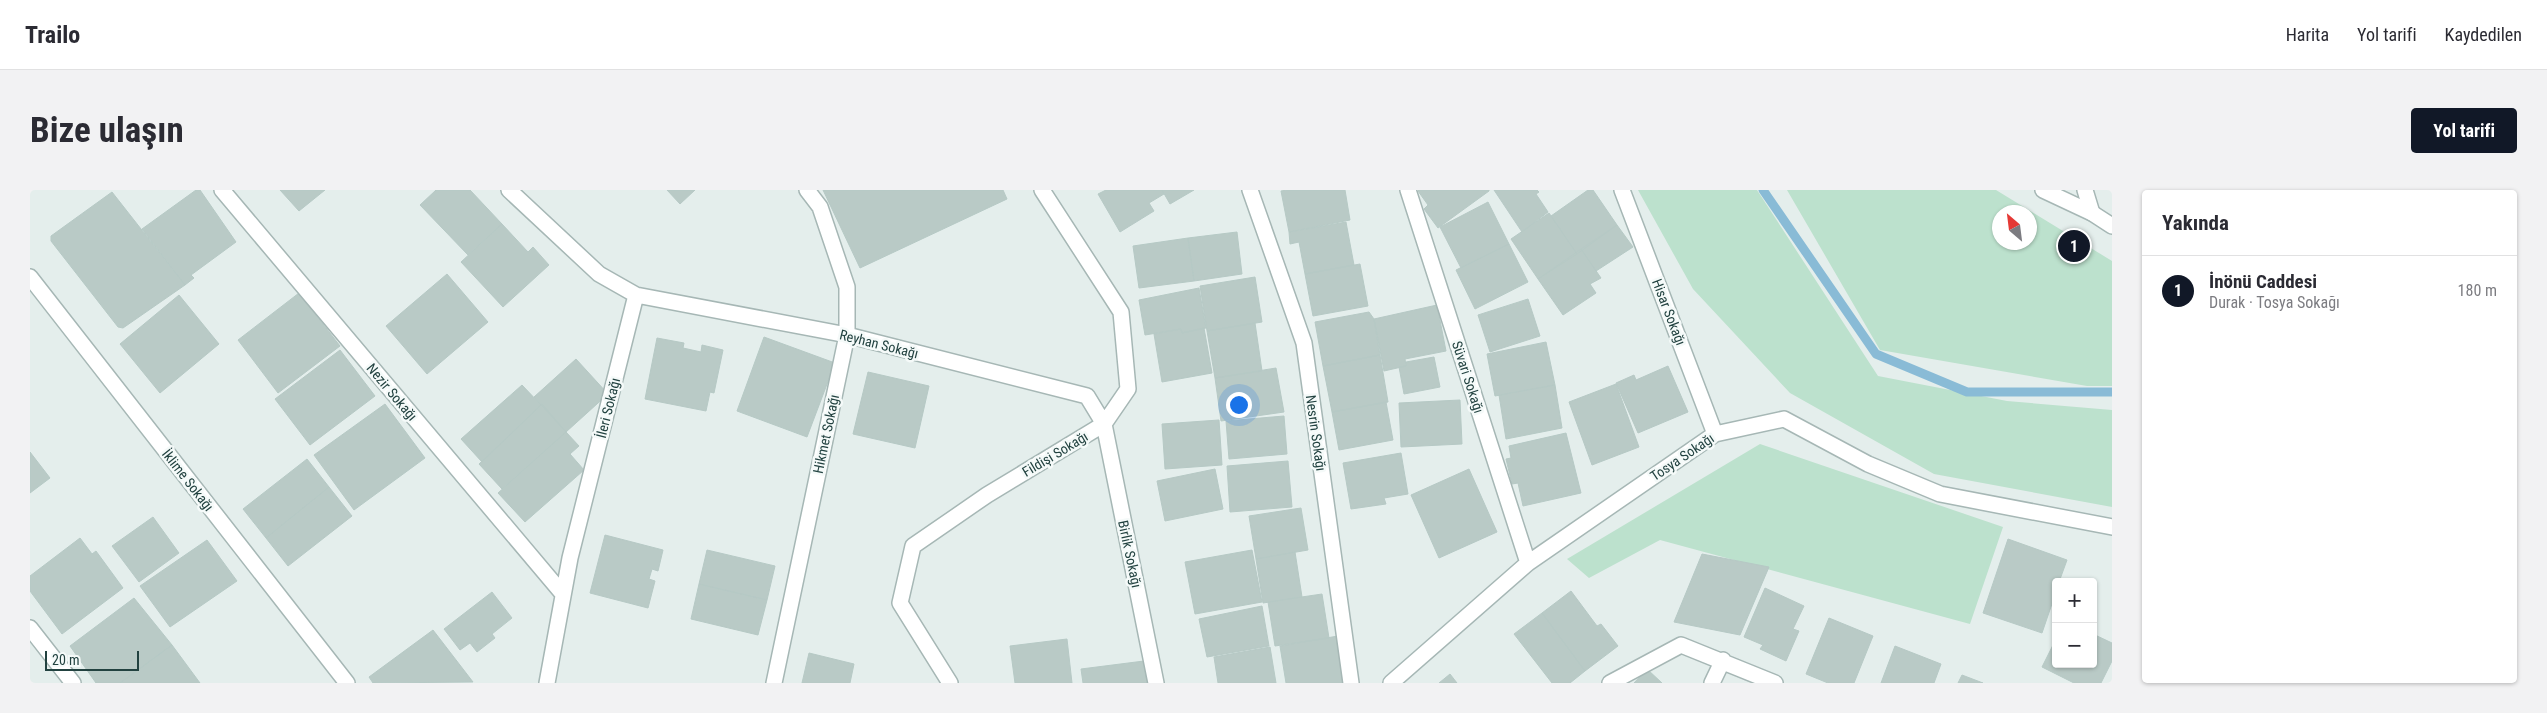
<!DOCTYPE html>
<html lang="tr">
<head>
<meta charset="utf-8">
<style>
	body { margin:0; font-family:"Roboto Condensed",sans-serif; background:#f2f2f3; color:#2b2b33 }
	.controls { position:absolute; right:15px; bottom:15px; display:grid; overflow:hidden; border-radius:5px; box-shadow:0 1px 4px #0004 }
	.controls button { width:45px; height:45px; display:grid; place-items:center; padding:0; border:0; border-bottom:1px solid #e1e1e2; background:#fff; color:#2b2b33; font:25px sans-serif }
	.compass { position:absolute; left:1962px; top:15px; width:45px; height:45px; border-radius:50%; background:#fff; box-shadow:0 1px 4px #0004; rotate:332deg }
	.scale { position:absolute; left:15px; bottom:12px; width:94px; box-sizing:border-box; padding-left:5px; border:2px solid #224240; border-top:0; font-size:14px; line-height:18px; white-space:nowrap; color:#224240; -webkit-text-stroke:4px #f5faf9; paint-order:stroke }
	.you { position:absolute; left:1208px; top:214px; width:18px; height:18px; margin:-12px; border:4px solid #fff; border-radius:50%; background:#1a73e8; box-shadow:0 0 0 8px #1a73e833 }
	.badge { display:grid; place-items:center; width:32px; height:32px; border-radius:50%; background:#111827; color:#fff; font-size:16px; font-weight:700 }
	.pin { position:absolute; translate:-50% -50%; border:2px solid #fff; box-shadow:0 1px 5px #0006 }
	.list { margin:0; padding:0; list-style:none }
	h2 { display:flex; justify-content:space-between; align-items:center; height:65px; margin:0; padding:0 20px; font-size:21px }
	h2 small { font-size:16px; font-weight:400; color:#7c7c81 }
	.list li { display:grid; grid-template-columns:32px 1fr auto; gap:15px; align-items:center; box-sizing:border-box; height:70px; padding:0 20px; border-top:1px solid #e1e1e2 }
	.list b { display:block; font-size:19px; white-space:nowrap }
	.list p { margin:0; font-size:16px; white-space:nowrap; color:#7c7c81 }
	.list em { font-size:16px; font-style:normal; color:#7c7c81 }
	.map { position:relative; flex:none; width:2082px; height:493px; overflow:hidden; border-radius:5px }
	header { display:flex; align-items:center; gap:30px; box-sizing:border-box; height:70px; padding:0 25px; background:#fff; border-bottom:1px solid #e1e1e2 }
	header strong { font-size:24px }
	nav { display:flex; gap:28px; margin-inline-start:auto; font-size:18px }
	.intro { display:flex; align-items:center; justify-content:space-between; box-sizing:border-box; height:120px; padding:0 30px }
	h1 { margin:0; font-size:35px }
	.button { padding:12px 22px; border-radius:5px; background:#111827; color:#fff; font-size:18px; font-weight:700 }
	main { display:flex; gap:30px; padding:0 30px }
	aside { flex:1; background:#fff; border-radius:5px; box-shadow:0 1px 4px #0004 }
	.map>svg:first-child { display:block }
</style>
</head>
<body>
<header>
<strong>Trailo</strong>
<nav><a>Harita</a><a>Yol tarifi</a><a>Kaydedilen</a></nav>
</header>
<div class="intro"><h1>Bize ulaşın</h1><a class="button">Yol tarifi</a></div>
<main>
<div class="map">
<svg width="2082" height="493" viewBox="0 0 2082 493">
	<rect width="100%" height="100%" fill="#e4eeec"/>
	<path fill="#bce1cd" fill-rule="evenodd" d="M1608,0h119l121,186 129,25 105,9v97l-178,-33 -144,-81 -97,-104z
		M1757,0h209l116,71v125h-25l-207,-36zM1970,22h30v30h-30z
		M1730,254l243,83 -33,97 -310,-84 -71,38 -22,-19z"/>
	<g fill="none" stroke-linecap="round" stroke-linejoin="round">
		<path stroke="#89bbd6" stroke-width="9" d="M1733,0l113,164 91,38h145"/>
	</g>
	<path fill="#b9cac6" stroke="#b6c9c5" d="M166,0h4l36,52 -45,33 3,3 -9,7 -43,-56z
		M250,0h45l-26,21z
		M406,0h34l32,34 -34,31 -48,-50z
		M637,0h28l-15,14z
		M793,0h180l4,9 -147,69z
		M1076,0h56l2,4 -15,9 5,8 -34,21 -22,-38z
		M1132,0h32l-24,14z
		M1257,0h58l5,30 -61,12 -8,-41z
		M1389,0h70v1l-51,37 -14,-19 4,-4 -10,-14z
		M1464,0h43l2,2 -3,2 12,18 -26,20z
		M1558,0h5l24,35 -40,29 -26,-38z
		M82,2l73,93 -62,43 -5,-1 -67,-86v-5z
		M1458,12l21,42 -48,24 -21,-41z
		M1519,23l28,41 -39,25 -27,-40z
		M1316,32l8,43 -49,9 -6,-32 -9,2 -1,-12z
		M472,34l26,28 5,-5 16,18 -46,42 -42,-45z
		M1587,35l16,22 -37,24 -15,-22z
		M1207,42l5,42 -48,7 -6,-43z
		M1158,48l6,43 -55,7 -6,-42z
		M1479,54l19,38 -53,27 -19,-39z
		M1551,59l20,29 -11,6 6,9 -33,22 -25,-36z
		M1330,74l8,42 -55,10 -8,-42z
		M417,84l41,48 -61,52 -41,-48z
		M1225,87l7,45 -55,9 -7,-45z
		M1169,98l7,40 -24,5 -1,-4 -36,6 -6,-35z
		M269,103l41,53 -62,47 -40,-53z
		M149,105l40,49 -59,49 -40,-49z
		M1498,109l12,37 -50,16 -12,-37z
		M1407,115l9,46 -41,8 1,7 -22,5 -10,-52z
		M1339,122l5,7 6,36 -57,11 -8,-44z
		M1225,133l7,48 -47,7 -8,-47z
		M1174,138l8,45 -50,9 -8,-48 27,-5 1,4z
		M734,147l71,26 -28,74 -70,-26z
		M627,148l27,5 -1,5 18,4 1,-7 21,5 -9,43 -4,-1 -4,19 -61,-12z
		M1516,152l9,43 -60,11 -8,-42z
		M310,160l35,46 -65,49 -35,-46z
		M1350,165l8,47 -56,10 -9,-46z
		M1404,167l6,30 -36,7 -5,-27 7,-1v-4z
		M546,169l32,35 -42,38 -32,-35z
		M1638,176l20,46 -50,21 -22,-50 18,-8 2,5z
		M1246,178l8,44 -63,9 -6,-43z
		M838,182l61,14 -14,62 -62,-14z
		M1586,194l23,63 -47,18 -23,-63z
		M492,195l19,20 -59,57 -21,-23z
		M1525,195l7,43 -56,11 -7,-44z
		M1430,210l2,44 -61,3 -2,-44z
		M1356,212l7,38 -54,10 -7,-38z
		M355,214l40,54 -71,52 -40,-55z
		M512,214l24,28 -64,57 -23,-25z
		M1254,226l3,38 -58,5 -3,-38z
		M1189,230l3,45 -57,4 -3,-45z
		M536,242l13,14 -9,8 14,16 -59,52 -27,-29z
		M1536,243l15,60 -58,13 -5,-23 -6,1 -6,-25 5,-1 -2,-12z
		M0,262l20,26 -20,15z
		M1371,263l7,41 -24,4 2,6 -35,5 -8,-46z
		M277,269l22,28 -63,51 -23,-29z
		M1258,271l4,46 -62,5 -3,-46z
		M1185,279l8,40 -58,12 -8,-40z
		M1439,279l28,63 -58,26 -28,-63z
		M299,297l23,29 -64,50 -22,-28z
		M1271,318l7,42 -52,9 -7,-43z
		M123,327l26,36 -40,29 -27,-36z
		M575,345l58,15 -5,21 -6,-2 -3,10 6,2 -7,27 -58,-15z
		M50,348l12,16 4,-3 27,37 -61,46 -32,-43v-15z
		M1978,349l59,21 -8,22h-3v10l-14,41 -59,-20z
		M177,350l30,41 -67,46 -30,-41z
		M677,360l68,16 -8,34 -68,-16z
		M1222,360l10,52 -67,12 -10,-52z
		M1265,362l7,45 -39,6 -7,-44z
		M1672,364l67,13 -29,68 -66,-13z
		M669,394l68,16 -9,35 -67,-16z
		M1735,398l39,18 -11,23 6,2 -13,30 -26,-12 3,-4 -19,-8z
		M1541,401l26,35 4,-2 17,22 -33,25 -43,-58z
		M462,402l20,26 -20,16 3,4 -18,14 -7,-9 -10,7 -16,-21z
		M1292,404l7,44 -54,8 -7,-44z
		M104,408l38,47 -52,38h-24l-26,-37z
		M1232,416l7,40 -62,11 -8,-38z
		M1512,423l43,58 -15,12h-18l-38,-49z
		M1799,428l44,18 -19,47h-26l-22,-9z
		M403,440l40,52 -100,1 -4,-6z
		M2063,444l19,9v18l-11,22h-27l-32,-16 14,-28v25h37z
		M1308,446l8,47h-60l-6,-37z
		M1037,449l5,44h-57l-5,-37z
		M142,455l28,38h-80z
		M1865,456l46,18 -7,19h-53z
		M1240,457l6,36h-58l-4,-26z
		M779,463l45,11 -4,19h-48z
		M1114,471l3,22h-64l-2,-14z
		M1617,479l15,14h-28z
		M1420,484l7,9h-18z
		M1932,485l21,8h-25z"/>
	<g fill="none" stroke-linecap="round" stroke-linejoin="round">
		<defs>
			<path id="minor" d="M192,0l340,403
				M479,0l90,84 37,21 211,40 240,61 17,28 52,259
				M1220,0l54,153 47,340
				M1378,0l120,373
				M1592,0l93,244
				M2055,0l7,23
				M0,87l317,406
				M0,438l43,55
				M517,493l23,-125 66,-263
				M744,493l73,-348v-48l-27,-80 -13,-17
				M920,493l-50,-80 13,-57 74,-51 117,-71 24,-35 -7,-77 -79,-122
				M1361,493l137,-120 187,-129 69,-15 84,45 72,30 172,33
				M1580,493l71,-38 94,38
				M1682,493l11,-23"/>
			<path id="tertiary" d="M2013,0l49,23 20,13"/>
		</defs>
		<use href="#minor" stroke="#a6b7b5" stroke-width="18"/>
		<use href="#tertiary" stroke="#a6b7b5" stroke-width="18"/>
		<use href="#minor" stroke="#fff" stroke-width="15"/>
		<use href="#tertiary" stroke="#fff" stroke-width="15"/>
	</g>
	<g text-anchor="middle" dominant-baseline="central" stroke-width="5" stroke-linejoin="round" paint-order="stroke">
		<g font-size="14" fill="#224240" stroke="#f5faf9">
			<text transform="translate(1639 122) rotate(69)">Hisar Sokağı</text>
			<text transform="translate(849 154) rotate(14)">Reyhan Sokağı</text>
			<text transform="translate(1438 187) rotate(72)">Süvari Sokağı</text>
			<text transform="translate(362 202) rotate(50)">Nezir Sokağı</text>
			<text transform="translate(578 218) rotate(-76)">İleri Sokağı</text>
			<text transform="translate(1286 243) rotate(82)">Nesrin Sokağı</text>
			<text transform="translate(796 244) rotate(-78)">Hikmet Sokağı</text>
			<text transform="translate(1025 264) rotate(-31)">Fildişi Sokağı</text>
			<text transform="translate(1652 267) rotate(-34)">Tosya Sokağı</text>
			<text transform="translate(158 290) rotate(52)">İklime Sokağı</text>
			<text transform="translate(1100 364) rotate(78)">Birlik Sokağı</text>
		</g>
	</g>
</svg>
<div class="controls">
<button>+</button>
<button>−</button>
</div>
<svg class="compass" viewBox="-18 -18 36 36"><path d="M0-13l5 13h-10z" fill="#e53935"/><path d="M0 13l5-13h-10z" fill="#7c7c81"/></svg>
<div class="scale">20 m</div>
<div class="you"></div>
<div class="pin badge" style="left:2044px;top:56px">1</div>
</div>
<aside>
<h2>Yakında<small></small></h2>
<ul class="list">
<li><span class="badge">1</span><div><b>İnönü Caddesi</b><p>Durak · Tosya Sokağı</p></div><em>180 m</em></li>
</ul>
</aside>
</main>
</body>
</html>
